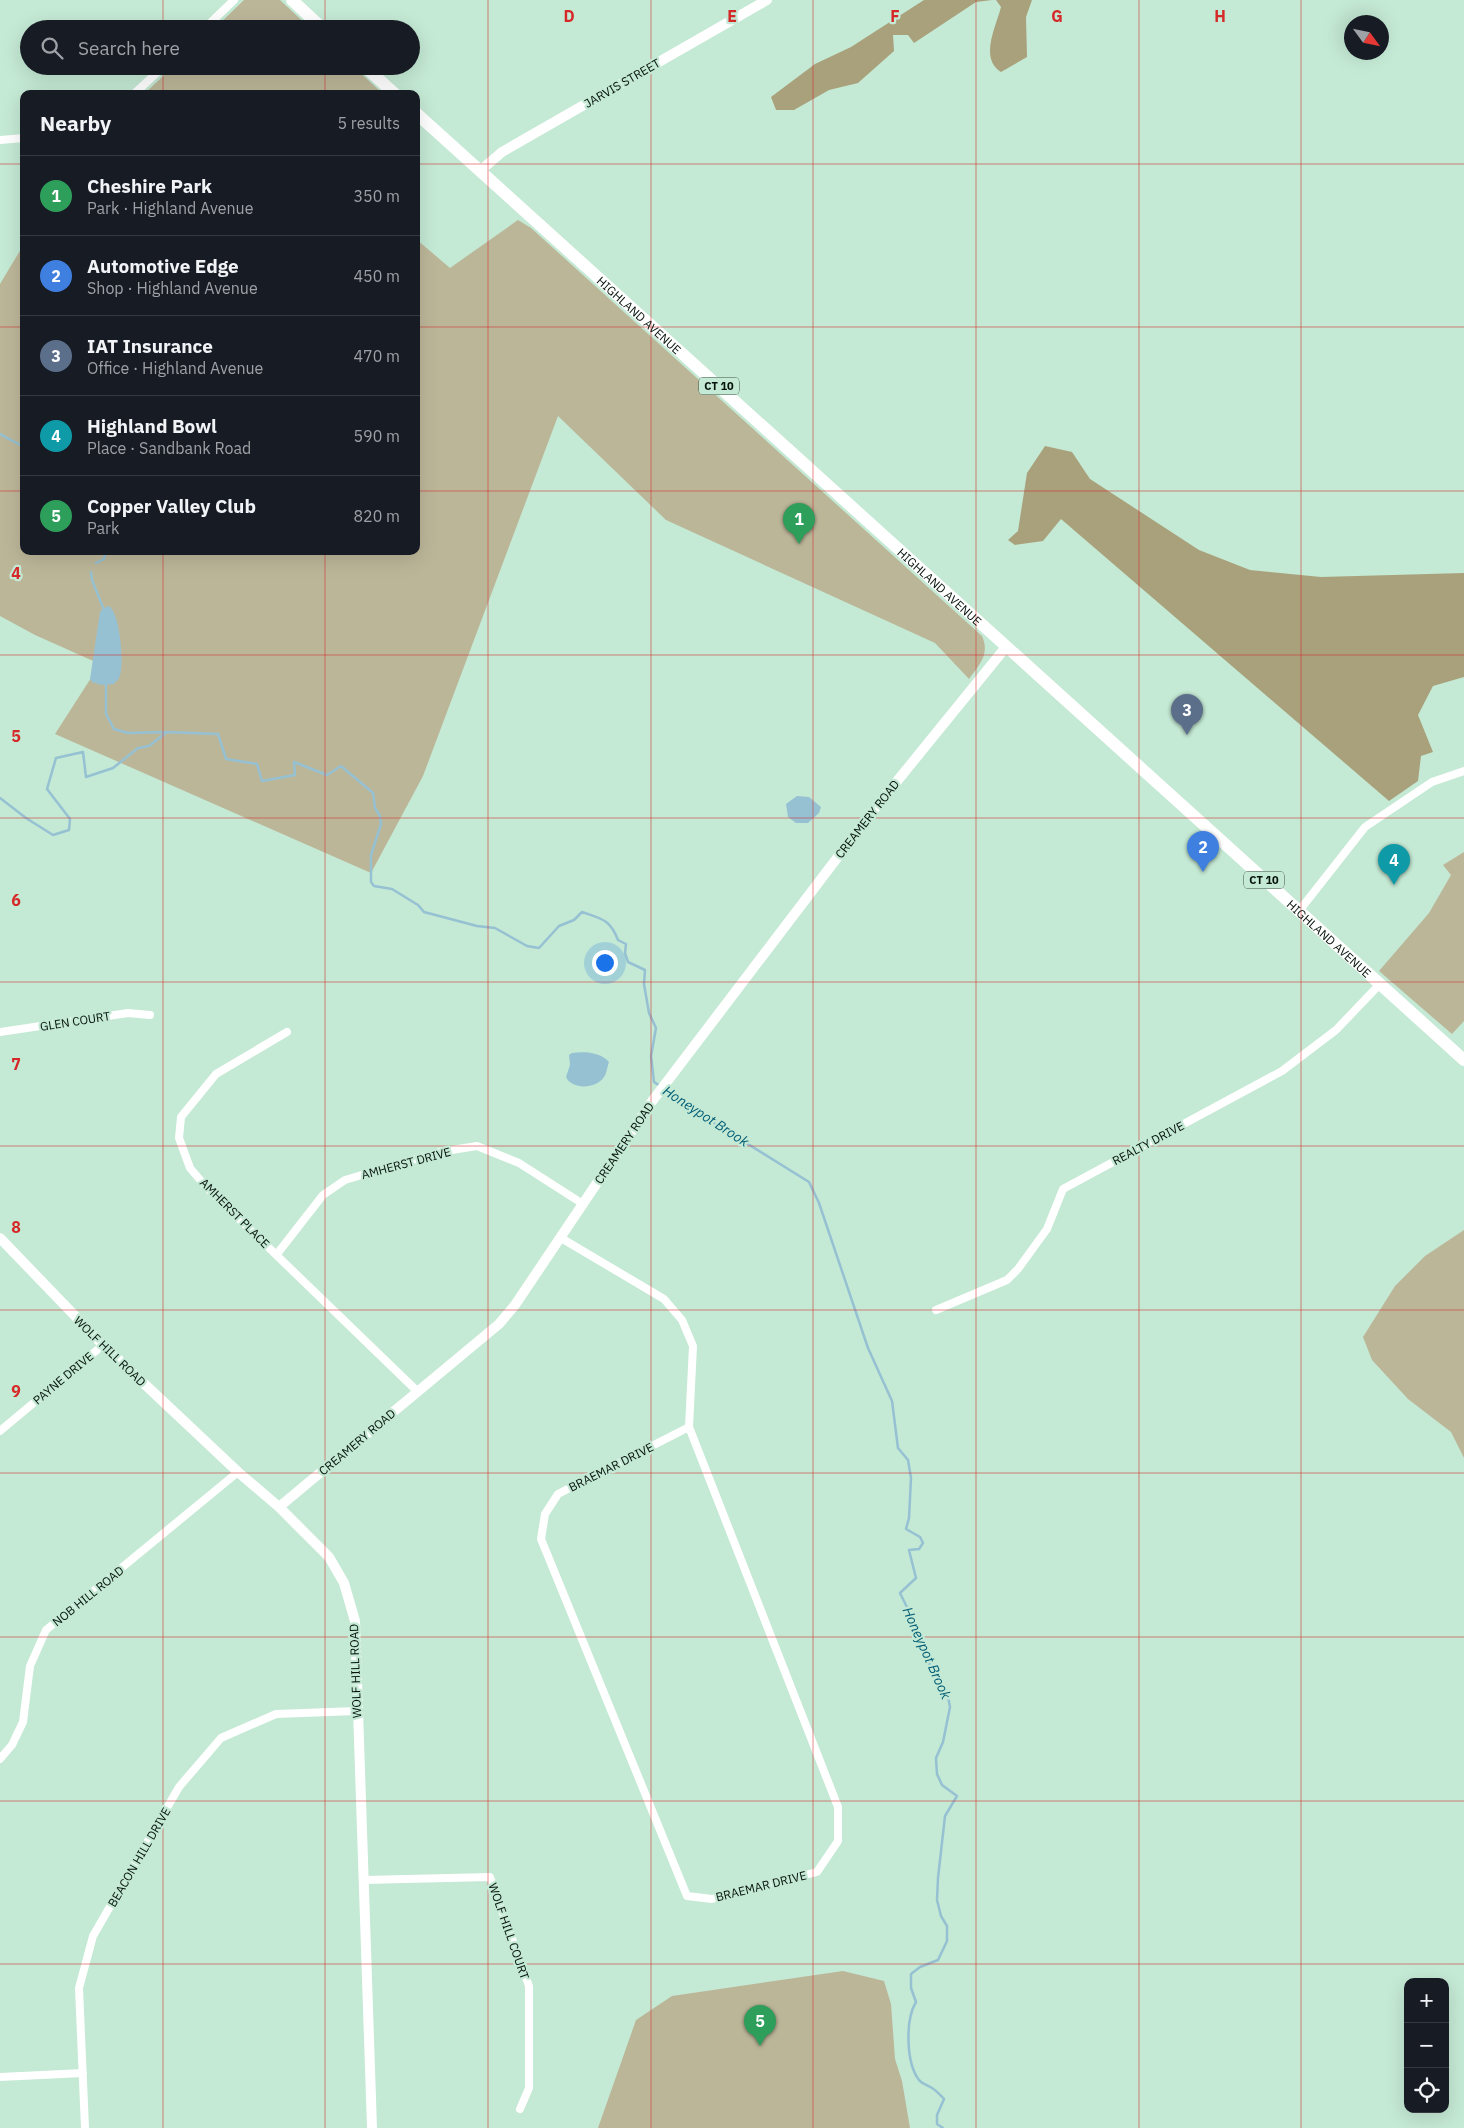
<!DOCTYPE html>
<html lang="en">
<head>
<meta charset="utf-8">
<style>
	body { margin:0; font-family:"IBM Plex Sans",sans-serif; background:#242831; color:#f1f3f6 }
	.controls { position:absolute; right:15px; bottom:15px; display:grid; overflow:hidden; border-radius:10px; box-shadow:0 5px 20px #0002 }
	.controls button { width:45px; height:45px; display:grid; place-items:center; padding:0; border:0; border-bottom:1px solid #363941; background:#171b24; color:#f1f3f6; font:25px sans-serif }
	.compass { position:absolute; left:1344px; top:15px; width:45px; height:45px; border-radius:50%; background:#171b24; box-shadow:0 5px 20px #0002; rotate:123deg }
	.you { position:absolute; left:604px; top:962px; width:18px; height:18px; margin:-12px; border:4px solid #fff; border-radius:50%; background:#1a73e8; box-shadow:0 0 0 8px #1a73e833 }
	.badge { display:grid; place-items:center; width:32px; height:32px; border-radius:50%; background:#b45309; color:#fff; font-size:16px; font-weight:700 }
	.pin { position:absolute; translate:-50% -41px; filter:drop-shadow(0 1px 2px #0008) }
	.pin::after { content:''; position:absolute; top:26px; width:18px; height:15px; background:inherit; clip-path:polygon(0 0,100% 0,50% 100%) }
	.list { margin:0; padding:0; list-style:none }
	h2 { display:flex; justify-content:space-between; align-items:center; height:65px; margin:0; padding:0 20px; font-size:21px }
	h2 small { font-size:16px; font-weight:400; color:#9ea1a6 }
	.list li { display:grid; grid-template-columns:32px 1fr auto; gap:15px; align-items:center; box-sizing:border-box; height:80px; padding:0 20px; border-top:1px solid #363941 }
	.list b { display:block; font-size:19px; white-space:nowrap }
	.list p { margin:0; font-size:16px; white-space:nowrap; color:#9ea1a6 }
	.list em { font-size:16px; font-style:normal; color:#9ea1a6 }
	.icon { flex:none; width:28px; height:28px; fill:none; stroke:currentColor; stroke-width:2; stroke-linecap:round; stroke-linejoin:round }
	.map { position:relative; flex:none; width:1464px; height:2128px; overflow:hidden }
	.search { position:absolute; background:#171b24; box-shadow:0 5px 20px #0002; left:20px; top:20px; width:400px; height:55px; display:flex; align-items:center; gap:12px; box-sizing:border-box; padding:0 18px; border-radius:28px; color:#9ea1a6; font-size:19px }
	.panel { position:absolute; background:#171b24; box-shadow:0 5px 20px #0002; left:20px; top:90px; width:400px; height:465px; border-radius:10px }
	.map>svg:first-child { display:block }
</style>
</head>
<body>
<div class="map">
<svg width="1464" height="2128" viewBox="0 0 1464 2128">
	<rect width="100%" height="100%" fill="#c4e9d4"/>
	<path fill="#bcb699" d="M244,0h36l31,29h-97z
		M174,66h179l30,28h-239z
		M518,220l13,8 451,408c8,18 -2,28 -13,43l-34,-36 -269,-123 -108,-104 -135,360 -52,97 -316,-139 45,-70 -65,-29 -35,-19v-332l24,-40v307h392v-312l34,29z
		M1464,852v169l-12,13 -73,-63 50,-58 22,-38 -8,-10z
		M1464,1230v228l-13,-26 -43,-33 -36,-39 -9,-23 32,-51 30,-30z
		M843,1971l41,10 7,23 4,55 7,22 8,47h-312l38,-108 36,-24z"/>
	<path fill="#a9a17b" d="M924,0h68l-16,2 -62,41 -6,-8h-15l1,16 -36,32 -29,7 -35,20h-18l-5,-13 44,-33 36,-17z
		M996,0h36l-6,17 1,40 -26,15c-22,-14 -5,-45 0,-65z
		M1045,446l27,6 18,27 109,71 51,20 71,7 143,-4v104l-31,9 -15,29 15,37 -12,4 -3,25 -29,20 -328,-282 -18,22 -28,4 -7,-5 10,-9 9,-58z"/>
	<path fill="#95c1d3" d="M109,606c11,7 16,61 10,72 -1,2 -4,4 -5,6l-13,1 -9,-3 -2,-3 10,-67 4,-4z
		M797,796l12,1 12,10 -2,6 -11,10h-12l-8,-6 -2,-13z
		M572,1053c12,-2 29,-1 37,9 -2,5 -2,11 -5,15 -8,12 -32,13 -38,0l4,-12 -1,-10z"/>
	<g fill="none" stroke-linecap="round" stroke-linejoin="round">
		<path stroke="#95c1d3" stroke-width="2.5" d="M0,434l24,13
			M96,563l8,-4 2,-8
			M91,572l1,8 12,30
			M106,683v31l8,15 14,4 39,-1
			M0,798l26,20 27,17 16,-5 1,-11 -23,-30 9,-31 27,-6 3,25 27,-9 25,-20 11,-2 18,-14 51,2 8,25 31,5 5,17 33,-6 -1,-13 33,13 14,-9 32,27 2,15 5,8 1,8 -10,31v27l3,4 18,3 26,16 6,7 53,14 18,2 32,18 12,2 20,-22 15,-6 8,-8c20,7 28,7 36,28l8,4 -1,9 3,9 17,8 -1,14 5,29 7,15 -5,28 3,26 6,4
			M664,1089l18,14 127,79 10,21 49,145 24,53 6,47 10,12 3,18 -2,40 -3,11 14,8 3,6 -4,6 -10,1 7,28 -16,15 27,55 3,19 17,24 3,16 -7,35 -7,16 1,16 5,11 15,11 -12,20 -7,62 -1,22 4,16 6,10v15l-9,19 -18,7 -9,7v14l5,14c-11,18 -10,61 3,78 3,4 9,5 13,8 5,3 8,7 12,11l-7,16v9l6,4"/>
		<path stroke="#fff" stroke-width="8" d="M204,29l30,-29
			M134,94l30,-28
			M0,140l24,-2
			M1299,911l66,-84 67,-45 32,-11
			M0,1032l128,-19 22,2
			M287,1032l-71,42 -35,43 -2,21 11,30 17,20 210,203
			M561,1238l103,61 18,21 11,26 -4,81
			M277,1254l46,-59 22,-15 94,-28 38,-6 42,17 64,41
			M936,1310l71,-30 11,-11 29,-40 16,-40 219,-118 54,-41 43,-45
			M689,1427l149,380v34l-21,31 -105,27 -25,-3 -146,-357 4,-25 13,-20z
			M0,1431l103,-86
			M0,1759l12,-14 11,-23 7,-56 16,-36 192,-158
			M364,1880l126,-3 39,109v102l-9,21
			M0,2077l83,-4
			M85,2128l-6,-140 14,-52 86,-149 42,-49 55,-24 80,-3"/>
		<path stroke="#fff" stroke-width="10" d="M481,170l21,-18 265,-152
			M0,1238l103,107 135,127 41,35 50,50 15,26 11,38 17,507
			M279,1507l220,-183 16,-19 135,-201 222,-292 134,-165"/>
		<g stroke="#fff" stroke-width="12">
			<path d="M292,0l31,29"/>
			<path d="M364,66l31,28"/>
			<path id="s1" d="M416,113l1048,947"/>
		</g>
	</g>
	<path fill="none" stroke="#d62828" stroke-width="1" stroke-opacity="0.55" d="M163,0v29M325,0v29M488,0v2128M651,0v2128M813,0v2128M976,0v2128M1139,0v2128M1301,0v2128M163,66v28M325,66v28M0,164h24M416,164h1048M0,327h24M416,327h1048M0,491h24M416,491h1048M163,551v1577M325,551v1577M0,655h1464M0,818h1464M0,982h1464M0,1146h1464M0,1310h1464M0,1473h1464M0,1637h1464M0,1801h1464M0,1964h1464"/>
	<g text-anchor="middle" dominant-baseline="central" stroke-width="4.5" stroke-linejoin="round" paint-order="stroke">
		<g fill="#c4e9d4" stroke="#3e5247" stroke-width="1">
			<rect x="699" y="377.5" width="40" height="17" rx="4"/>
			<rect x="1244" y="871.5" width="40" height="17" rx="4"/>
		</g>
		<g font-size="11" font-weight="bold" fill="#05120b">
			<text x="719" y="386">CT 10</text>
			<text x="1264" y="880">CT 10</text>
		</g>
		<g font-size="12" fill="#05120b" stroke="#c4e9d4">
			<text transform="translate(622 83) rotate(-30)">JARVIS STREET</text>
			<text stroke="none"><textPath href="#s1" startOffset="301">HIGHLAND AVENUE</textPath></text>
			<text stroke="none"><textPath href="#s1" startOffset="706">HIGHLAND AVENUE</textPath></text>
			<text transform="translate(867 819) rotate(-52)">CREAMERY ROAD</text>
			<text stroke="none"><textPath href="#s1" startOffset="1231">HIGHLAND AVENUE</textPath></text>
			<text transform="translate(75 1021) rotate(-9)">GLEN COURT</text>
			<text transform="translate(624 1143) rotate(-56)">CREAMERY ROAD</text>
			<text transform="translate(1148 1143) rotate(-28)">REALTY DRIVE</text>
			<text transform="translate(406 1163) rotate(-15)">AMHERST DRIVE</text>
			<text transform="translate(235 1213) rotate(45)">AMHERST PLACE</text>
			<text transform="translate(110 1351) rotate(44)">WOLF HILL ROAD</text>
			<text transform="translate(63 1378) rotate(-40)">PAYNE DRIVE</text>
			<text transform="translate(357 1442) rotate(-40)">CREAMERY ROAD</text>
			<text transform="translate(611 1467) rotate(-27)">BRAEMAR DRIVE</text>
			<text transform="translate(88 1596) rotate(-39)">NOB HILL ROAD</text>
			<text transform="translate(355 1671) rotate(-92)">WOLF HILL ROAD</text>
			<text transform="translate(139 1857) rotate(-60)">BEACON HILL DRIVE</text>
			<text transform="translate(761 1886) rotate(-14)">BRAEMAR DRIVE</text>
			<text transform="translate(509 1931) rotate(71)">WOLF HILL COURT</text>
		</g>
		<g font-size="14" font-style="italic" fill="#015d76" stroke="#c4e9d4">
			<text transform="translate(706 1116) rotate(33)">Honeypot Brook</text>
			<text transform="translate(927 1653) rotate(66)">Honeypot Brook</text>
		</g>
	</g>
	<g font-size="16" text-anchor="middle" font-weight="bold" fill="#d62828" stroke="#c4e9d4" stroke-width="4.5" stroke-linejoin="round" paint-order="stroke">
		<text x="569" y="22">D</text>
		<text x="732" y="22">E</text>
		<text x="895" y="22">F</text>
		<text x="1057" y="22">G</text>
		<text x="1220" y="22">H</text>
		<text x="16" y="579">4</text>
		<text x="16" y="742">5</text>
		<text x="16" y="906">6</text>
		<text x="16" y="1070">7</text>
		<text x="16" y="1233">8</text>
		<text x="16" y="1397">9</text>
	</g>
</svg>
<div class="controls">
<button>+</button>
<button>−</button>
<button><svg class="icon" aria-label="locate" viewBox="0 0 24 24"><circle cx="12" cy="12" r="6"/><path d="M12 2v4M12 18v4M2 12h4M18 12h4"/></svg></button>
</div>
<svg class="compass" viewBox="-18 -18 36 36"><path d="M0-13l5 13h-10z" fill="#e53935"/><path d="M0 13l5-13h-10z" fill="#9ea1a6"/></svg>
<div class="you"></div>
<div class="pin badge" style="left:799px;top:544px;background:#2e9e5b">1</div>
<div class="pin badge" style="left:1203px;top:872px;background:#3f7fe0">2</div>
<div class="pin badge" style="left:1187px;top:735px;background:#5c6f8a">3</div>
<div class="pin badge" style="left:1394px;top:885px;background:#0f9aa8">4</div>
<div class="pin badge" style="left:760px;top:2046px;background:#2e9e5b">5</div>
<div class="search"><svg class="icon" aria-label="search" viewBox="0 0 24 24"><circle cx="10" cy="10" r="6"/><path d="M15 15l6 6"/></svg>Search here</div>
<section class="panel">
<h2>Nearby<small>5 results</small></h2>
<ul class="list">
<li><span class="badge" style="background:#2e9e5b">1</span><div><b>Cheshire Park</b><p>Park · Highland Avenue</p></div><em>350 m</em></li>
<li><span class="badge" style="background:#3f7fe0">2</span><div><b>Automotive Edge</b><p>Shop · Highland Avenue</p></div><em>450 m</em></li>
<li><span class="badge" style="background:#5c6f8a">3</span><div><b>IAT Insurance</b><p>Office · Highland Avenue</p></div><em>470 m</em></li>
<li><span class="badge" style="background:#0f9aa8">4</span><div><b>Highland Bowl</b><p>Place · Sandbank Road</p></div><em>590 m</em></li>
<li><span class="badge" style="background:#2e9e5b">5</span><div><b>Copper Valley Club</b><p>Park</p></div><em>820 m</em></li>
</ul>
</section>
</div>
</body>
</html>
